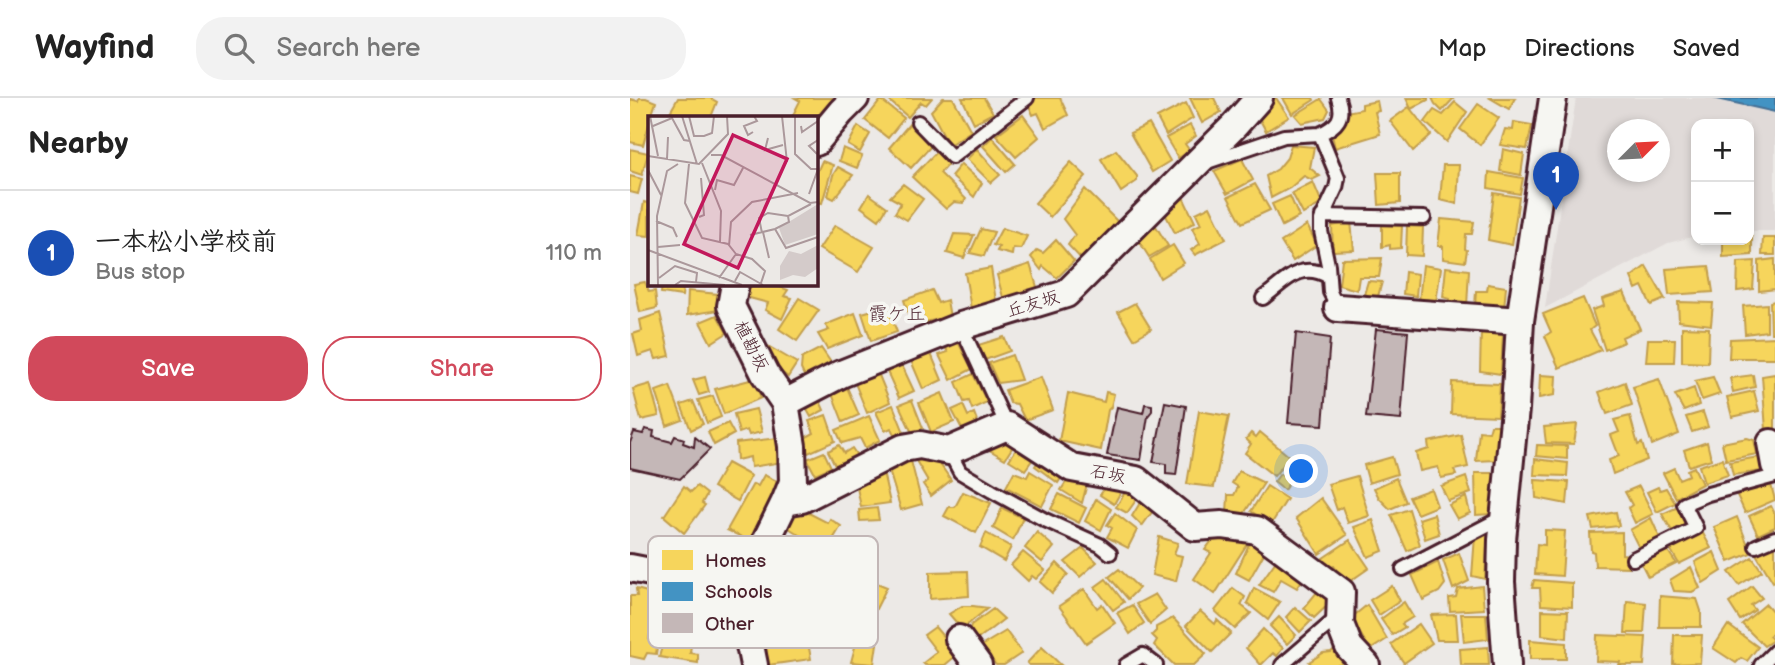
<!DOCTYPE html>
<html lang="en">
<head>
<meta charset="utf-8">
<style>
	body { margin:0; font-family:"Balsamiq Sans","Klee One",sans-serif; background:#f2f2f2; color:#222 }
	.controls { position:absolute; right:21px; top:21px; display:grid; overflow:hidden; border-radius:14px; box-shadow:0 4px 10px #0003 }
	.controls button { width:63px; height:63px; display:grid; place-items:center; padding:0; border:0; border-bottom:2px solid #e0e0e0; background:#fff; color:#222; font:35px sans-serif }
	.compass { position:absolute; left:977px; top:21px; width:63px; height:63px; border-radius:50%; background:#fff; box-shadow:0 4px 10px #0003; rotate:66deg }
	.you { position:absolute; left:672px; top:374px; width:24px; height:24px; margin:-18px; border:5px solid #fff; border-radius:50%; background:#1a73e8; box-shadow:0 0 0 10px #1a73e833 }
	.badge { display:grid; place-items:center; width:46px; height:46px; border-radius:50%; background:#d1495b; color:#fff; font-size:23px; font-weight:700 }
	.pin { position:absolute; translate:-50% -58px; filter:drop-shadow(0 2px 4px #0008) }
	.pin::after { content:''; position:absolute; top:37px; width:24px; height:21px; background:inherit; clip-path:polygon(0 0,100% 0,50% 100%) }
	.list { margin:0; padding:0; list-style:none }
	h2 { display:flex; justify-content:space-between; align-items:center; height:91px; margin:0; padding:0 28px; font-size:30px }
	h2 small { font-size:23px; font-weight:400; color:#767676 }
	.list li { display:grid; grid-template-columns:46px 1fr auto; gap:21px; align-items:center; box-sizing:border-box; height:126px; padding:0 28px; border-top:2px solid #e0e0e0 }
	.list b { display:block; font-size:26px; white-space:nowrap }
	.list p { margin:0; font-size:23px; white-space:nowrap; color:#767676 }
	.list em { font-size:23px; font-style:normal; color:#767676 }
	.actions { display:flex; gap:14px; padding:21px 28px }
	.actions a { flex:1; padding:16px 0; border:2px solid #d1495b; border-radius:28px; text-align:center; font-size:24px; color:#d1495b }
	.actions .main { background:#d1495b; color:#fff }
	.icon { flex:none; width:38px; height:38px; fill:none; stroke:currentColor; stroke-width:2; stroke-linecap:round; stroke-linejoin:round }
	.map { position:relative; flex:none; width:1145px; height:567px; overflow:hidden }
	header { display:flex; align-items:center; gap:42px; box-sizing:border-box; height:98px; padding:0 35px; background:#fff; border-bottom:2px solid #e0e0e0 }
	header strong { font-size:33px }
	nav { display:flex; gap:38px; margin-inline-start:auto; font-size:24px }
	.search { width:490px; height:63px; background:#f2f2f2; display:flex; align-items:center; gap:18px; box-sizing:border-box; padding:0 24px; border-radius:28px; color:#767676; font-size:26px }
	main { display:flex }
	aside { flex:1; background:#fff }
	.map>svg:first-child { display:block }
</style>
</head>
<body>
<header>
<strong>Wayfind</strong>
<div class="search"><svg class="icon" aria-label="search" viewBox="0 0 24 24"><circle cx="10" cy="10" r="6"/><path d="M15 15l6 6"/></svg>Search here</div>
<nav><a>Map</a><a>Directions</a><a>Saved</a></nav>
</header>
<main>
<aside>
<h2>Nearby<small></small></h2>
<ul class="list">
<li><span class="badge" style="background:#1a4fb4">1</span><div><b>一本松小学校前</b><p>Bus stop</p></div><em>110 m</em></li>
</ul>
<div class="actions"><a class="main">Save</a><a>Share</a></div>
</aside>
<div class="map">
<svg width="1145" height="567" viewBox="0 0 1145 567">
	<rect width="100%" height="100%" fill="#ece9e6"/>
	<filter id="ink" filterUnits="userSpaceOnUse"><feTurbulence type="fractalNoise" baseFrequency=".0143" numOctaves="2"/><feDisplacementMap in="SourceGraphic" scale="14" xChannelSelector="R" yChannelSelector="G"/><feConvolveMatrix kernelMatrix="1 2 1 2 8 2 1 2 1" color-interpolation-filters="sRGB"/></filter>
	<g filter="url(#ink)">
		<path fill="#e0dad8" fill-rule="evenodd" d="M946,0h199v133h-26v-107h-53v112l-28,7 -123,65zM988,32h42v42h-42z"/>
		<path fill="#f6d55c" stroke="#c29e4d" stroke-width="2" d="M9,0h7l10,4 -5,15h-2v7l-6,21 -13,-3v-43l8,2z
			M48,0h32l7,4 -6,15h-34l-8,-3z
			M165,0h38l-17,25v-6h-24l8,-16z
			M256,0h46l-6,7 -5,-3 -13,15z
			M313,0h10l18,33 -22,14 -18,-34z
			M332,0h22l9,15 -19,10z
			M404,0h26l8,17 -23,13 -7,-15 -5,2 -6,-14z
			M560,0h24l7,14 -19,11z
			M640,0h6l13,19 -23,14 -12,-22z
			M653,0h30l1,2 -22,14z
			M776,0h22v2l-17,9z
			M802,0h22l-12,13 -7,-7z
			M860,0h25l-6,11z
			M691,1l8,11 -4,8 -23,5 -7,-8z
			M251,2l23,18 -16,20 -23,-18z
			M747,3l2,10 -4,1 5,22 -45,14 -3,-13 14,-13v-10l16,-3v-5z
			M825,4l12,10 -20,30 -22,-20 9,-12 9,5z
			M556,5l7,15 -27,17 -9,-17z
			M848,6l21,14 -19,27 -20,-16z
			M779,9l22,28 -18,16 -23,-30z
			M393,17l16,22 -23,20 -20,-22z
			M281,24l21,23 -21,23 -22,-20z
			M884,24l18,3 -5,24 -27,-4 5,-16 8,1z
			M519,26l21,37 -18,11 -22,-39z
			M560,27l6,11 -11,8 5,7 -12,7 -12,-20z
			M228,28l12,8 -10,18 -12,-7z
			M362,39l23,27 -9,8 -23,-26z
			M661,47l23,2 -4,21 10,8 -8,4 -8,-4 -14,12 -19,10 -5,-22 12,-7 9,-11z
			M213,50l19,8 -5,12 -18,-7z
			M0,51l18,4 -6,22 -12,-4z
			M347,51l23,26 -9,8 -24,-24z
			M873,51l21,5 -3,21 -21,-4z
			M308,52l10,14 -8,9 26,26 -3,4 -9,-1 -8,7 -34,-32z
			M486,52l21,26v5l-16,11 -20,-33z
			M612,61l11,21 -26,14 -13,-23z
			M192,63l11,4 -11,38 -6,-1v-28z
			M441,64l15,14 -36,41 -15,-14z
			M331,66l21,19 -8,14 -23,-21z
			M813,67h16l-2,39 -17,-4z
			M208,69l15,8 -19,24 -6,-3 5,-21z
			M859,74l34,6 -3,16 -32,-6z
			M747,75h23v30l-21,2z
			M0,78l12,3 -4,15 -8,-2z
			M683,84l9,21 -19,11 -11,-21z
			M273,86l20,15 -16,21 -12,-7 6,-10 -11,-6z
			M625,86l15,26 -28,13 -14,-26z
			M455,91l33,33 -5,5 3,5 -31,31 -17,-18 7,-10 -12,-16z
			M864,95l25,4 -7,48 -24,-5z
			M239,96l18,13 -8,13 -18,-13z
			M660,98l9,21 -17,9 -10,-22z
			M553,99l12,25 -20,11 -13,-25z
			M14,104l5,1v33l-11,-1z
			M580,108l16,33 -31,16 -4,-5 9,-6 -8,-16 9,-4 -5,-11z
			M811,121l33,3 -2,12h-6l-1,15 2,1 -2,12 -22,-3v-13h-5z
			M721,124l3,28 -21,1 -1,-25z
			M524,125l14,23 -19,11 -14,-22z
			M205,127l39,22 -16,25 -39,-23z
			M677,127l10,20 -24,16 -12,-19z
			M752,127l20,1 -1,22 -11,1v-4l-8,2z
			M777,128l16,1 -1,29 -16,-1z
			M372,130l25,8 -6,13 -8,-1 -1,7 -15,-4 2,-4 -6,-2z
			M351,131l13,3 -10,24 -14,-3z
			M324,136l20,1 -10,23 -17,-5z
			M1119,139h3v18l-29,2v-17h26z
			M1133,140h12v17h-13z
			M426,142l18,21 -17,17 -14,-12 -2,4 -10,-13 6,-7 6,3z
			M543,147l11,18 -24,15 -10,-19z
			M752,160l-3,19h-20l-2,13 -18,-5 3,-26z
			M1145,161v30l-16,2v-30z
			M1125,163l-2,28 -16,2 1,-29z
			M400,166l8,26 -34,11 -7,-26z
			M793,167l18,3 -5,34 -17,-1z
			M1016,168l19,33 -14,6 -9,-19 -6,3 -5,-12z
			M1079,168l4,26 -44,3 -3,-26z
			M816,169l23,3 -2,36 -18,-1 1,-6 -7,-2z
			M361,170l5,33 -25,8 -6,-36z
			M775,174l13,2 -2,22 -13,-2z
			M738,183l14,1 -5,18 -14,-2z
			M15,184l4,10 6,-1 2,17 -17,4 -6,-28z
			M32,186l21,4 -1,8 -21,-3z
			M115,186h28l15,6 -4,6 8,2 -10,21 -17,-9 3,-7 -26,-7z
			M858,186l18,3 -2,22 -29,-3 1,-15h11z
			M302,192l6,13 9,-3 3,17 -25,5 -4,-10 -12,4 -5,-16z
			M58,193l30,3 1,16 -32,5z
			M994,194l16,37 -18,8 2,5 -19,8 -13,-40 12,-4 -2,-7z
			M169,200l20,12 -22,31 -18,-12z
			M953,200l12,28 -5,4 11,20 -42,18 -14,-32 6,-4 -8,-18z
			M1145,203v32h-4l-1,-31z
			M1048,204l35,1 -2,22 -32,-4z
			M505,205l16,26 -17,10 -16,-27z
			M1137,206v27l-22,3 -2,-28z
			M257,208l10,26 -26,9 -9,-28z
			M30,215l10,43 -14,3 -3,-8 -15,5 -5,-22 9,-3 -2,-11z
			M225,215l8,22 -36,14 -9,-15 11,-4 -4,-5z
			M87,217l10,18 -16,10 -11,-21z
			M1052,229l27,1 -1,35 -26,-1z
			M851,232l22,2 -2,42 -21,-3z
			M325,238l17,33 -21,11 -12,-25 9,-3 -6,-10z
			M374,239l6,14 -28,10 -7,-15z
			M1145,239v21h-46l1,-19z
			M1018,241h27l-1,23h-28z
			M131,244l36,21 -9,14 -25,-19z
			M191,250l11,16 -26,16 -5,-11 1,-11z
			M299,251l13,31 -19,9 -14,-33z
			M382,257l9,25 -23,3 -9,-20z
			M269,261l15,32 -15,7 -15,-33z
			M246,270l14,34 -23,11 -14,-35z
			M343,276l14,28 -15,7 -3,-8 -5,1 -8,-20z
			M1145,276v55l-9,1 -4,-54z
			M910,277l16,1 -1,19 -16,3z
			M1123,277l2,12 -22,5 -3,-14z
			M75,279l4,15 -10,3 -6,-15z
			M411,279l12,33 -28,10 -8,-16 -7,-1 -5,-13z
			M1083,279l7,17 -18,6 -7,-19z
			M124,281l7,19 -37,16 -9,-25z
			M1029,281l20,55 -27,11 -19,-58z
			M822,284l48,2 -2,32 -47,-2z
			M995,284l7,23 -25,9 -8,-22z
			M20,286l9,32 -18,4 -8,-31z
			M216,287l13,30 -16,7 -12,-31z
			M40,288l13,34 -16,6 -11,-35z
			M1064,290l5,17 -15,6 -9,-16z
			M1124,293l5,20 -27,6 -5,-20z
			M476,294l8,2 -3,13 -3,3 -7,40 -42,-9 9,-48 36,9z
			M312,295l12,29 -23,10 -12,-29z
			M187,296l7,16 -13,7 -9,-16z
			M83,298l8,21 -14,6 -9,-23z
			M282,302l11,28 -11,5 -13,-28z
			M63,303l10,23 -12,6 -10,-25z
			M263,307l12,30 -9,4 -5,-11 -6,3 -9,-19z
			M333,307l5,11 6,-3 5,13 -15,7 -12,-23z
			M126,311l6,23 -13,3 -2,-5 -8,3 -5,-19z
			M569,313l30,5 -15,71 -27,-3z
			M1073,314l5,15 -16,5 -6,-15z
			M196,317l9,26 -29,13 -7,-13 15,-8 -5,-12z
			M239,318l11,24 -15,8 -5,-10 -18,5 -6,-13z
			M1000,318l8,29 4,-2 5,17 -34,14 -4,-14 10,-4 -8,-21 8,-3 -5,-12z
			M98,325l6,11 -20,11 -6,-13z
			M947,326l-3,20 -28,-1 -2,-16z
			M861,327h8l-3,35 -20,1 3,-30 10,1z
			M630,334l30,25 -16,19 -29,-23 6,-9 -5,-5 5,-6 5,4z
			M370,336l15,9 -10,16 -19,-11z
			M831,337l7,32 -14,3 2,5 -15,3 -3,-11 -18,4 -4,-18 13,-4 -1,-7z
			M148,340l5,24 -32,5 -1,-10 -13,3 -1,-17z
			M1117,340l7,2 3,14 -31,6 -4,-17z
			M1077,344l4,17 -22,7 -5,-16z
			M209,347l5,8 8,-5 6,9 -22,10 -8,-16z
			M389,347l16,11 -10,14 -16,-10z
			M907,347l30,1v13l-31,-3z
			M194,354l7,15 -16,7 -8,-15z
			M412,358l23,16 -7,11 -23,-17z
			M280,359l12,47 -21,6 -14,-46z
			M305,359l16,23 -20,16 -8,-12 5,-3 -13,-22z
			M762,359l5,17 -28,9 -5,-18z
			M1129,359l3,14 -29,4 -3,-13z
			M905,361l33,4 -1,13 -33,-1z
			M1092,361l6,16 -24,8 -5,-17z
			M97,365l24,13 -13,25 -25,-14z
			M1064,369l8,17 -26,14 -13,-25 11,-5 5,11 10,-4 -2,-5z
			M400,373l23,14 -11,21 -36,-19 8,-15 13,5z
			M609,373l25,12 -21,32 -16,-2 1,-18h6l4,-8 -6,-4z
			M253,374l7,31 -29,4 -6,-29z
			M845,375h20l-3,41 -16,1z
			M447,376l11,6 -6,23 -21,-13 5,-8 5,1z
			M650,376l11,6 -7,10 -10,-8z
			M134,377l15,7 -6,11 4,1 -25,48 -25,-12 26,-46 5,2z
			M727,378l12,40 -21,7 -6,-16 -5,3 -9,-26z
			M836,379l5,16 -23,8 -7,-15z
			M766,380l10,24 -16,7 -11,-11 -5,-10z
			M905,382l34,2 -2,22 -31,-6z
			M480,383l14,5 -10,18 -14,-9z
			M1140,383l5,19 -30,13 -9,-20z
			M54,388l7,6 6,-6 10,8 -5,9 3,2 -21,28 -20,-17z
			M637,388l20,13 -17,27 -19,-15z
			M1009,388l14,28 -18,9 -7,-15 4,-3 -7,-13z
			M498,389l11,9 -12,17 -11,-6z
			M1028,389l2,3 6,-2 9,15 -18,9 -10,-20z
			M801,391l6,17 -20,8 -8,-17z
			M333,394l28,11 -15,30 -32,-17 5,-9h6z
			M429,396l27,14 -7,15 -28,-14z
			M836,399l4,16 -13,6 -8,-14z
			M513,400l12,10 -13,18 -10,-10z
			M691,400l26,37 -28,19 -23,-36z
			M466,401l15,10 -10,21 -16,-9z
			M1141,408l4,8v13l-17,8 -9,-19z
			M167,409l31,16 2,-4 11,7 -15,25 -39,-24z
			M1048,409l11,16 -17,8 -10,-17z
			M247,410l2,12 -19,1 -1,-11z
			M372,410l21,10 -10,22 -20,-12z
			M779,411l11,36 -13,6 -16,-36z
			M986,414l3,14 -26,3 -3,-12z
			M485,415l22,17 -9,18 -21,-11 5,-9 -5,-3z
			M804,416l5,20 -14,5 -6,-20z
			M1107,419l14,36 -22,9 -15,-35z
			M1021,420l9,20 -21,10 -9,-18z
			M743,422l10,31 -15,6 -14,-30z
			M1070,430l11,20 -32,16 -11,-19z
			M858,432l-3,49 -13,-3 3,-40z
			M915,432l20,1 -3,45 -27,-2 2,-30 8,1z
			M151,434l19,13 -14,29 -21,-11z
			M407,434l17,15 -12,15 -17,-14z
			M992,434v22l8,1 -1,12 -34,-1 -1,-14 -3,-1 -1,-18z
			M356,435l25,14 -7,14 -24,-14z
			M600,435l17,11 -32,50 -21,-15 17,-26 -6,-3 11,-15 8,5z
			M529,439l19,6 -4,11 8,2 -6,25 -24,-6z
			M720,442l19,28 -23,16 -12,-18 -6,3 -5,-11z
			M620,444l16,8 -17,30 -13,-7z
			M1145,447v36l-2,1 -17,-28z
			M453,450l14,14 -17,15 -15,-15z
			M1036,450l10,15 -28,14 -8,-16z
			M393,454l22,18 -9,9 -4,-3 -4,5 -17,-16z
			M1084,454l8,19 -19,12 -8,-21z
			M829,455l10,28 -16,8 -10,-29z
			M1122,459l10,14 -23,14 -10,-13z
			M648,460l28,16 -9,14 -16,-9 -8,13 -14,-7z
			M808,464l7,22 -6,8 -16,8 -11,-25z
			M427,465l11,11 -16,19 -12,-11z
			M1061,469l9,21 -8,4 -18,-1 -4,-11z
			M489,471l20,19 -11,11 -19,-22z
			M338,473l1,25 -39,3v-27z
			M222,475l35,14 -13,26 -29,-3 -3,-14z
			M476,481l18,23 -11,8 -18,-23z
			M904,482l38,3v24l-31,-2 -1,-17h-8z
			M762,488l8,15 -21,14 -9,-15z
			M852,488l2,23 -34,2 -1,-13 7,-1 2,-8z
			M1122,488l10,12 -11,7 4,5 -15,10 -11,-17z
			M603,490l12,9 -4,8 10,8 -16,16 -20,-18z
			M624,490l26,14 -12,18 -21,-17z
			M6,491l27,7 -2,23 -8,-1 -4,21 9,2 -2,13 -9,-1 -3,6 -14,-3v-60h7z
			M454,491l13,19 5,-4 13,19 -29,20 -27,-37z
			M687,494l14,10 -17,16 -10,-10z
			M525,496l11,16 -16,14 -14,-20z
			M1030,498l37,3 4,12v16h-42z
			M997,503l19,2 -2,30h-19z
			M774,504l9,15 -11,7 3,3 -13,8 -11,-16z
			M1136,506l9,10v17l-6,5 4,4 -9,6 -22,-22z
			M502,507l12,18 -14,11 -13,-21z
			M737,507l20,34 -17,11 -19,-32z
			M332,508h11l15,2 -26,21 -13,-15z
			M665,509l16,14 -11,11 -14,-15z
			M363,511l11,10 -30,23 -6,-8 3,-9z
			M912,512l26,1 -1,27 -25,-3z
			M570,513l15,13 2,-4 14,13 -19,19 -26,-26z
			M45,516l13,3 -4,18 8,3 -2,15 8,1v9l-39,-6 4,-14 7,3z
			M826,516l2,26h-21l-6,-25z
			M831,516h25l2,25 -24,3z
			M649,519l17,18 -9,9 -17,-18z
			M543,520l33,36 -12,11h-20l-20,-20 3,-5 -5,-5 4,-4v-4z
			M789,526l13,19 -28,20 -13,-19z
			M1098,527l30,22 -11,14 -6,-3 -5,5 -23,-15z
			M305,529l23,27 -13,11h-20l-2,-2 14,-11 -13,-17z
			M633,531l20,19 -6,8 -4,-3 -12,12 -15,-17z
			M176,533l5,28 -43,6 -3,-30z
			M376,533l16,22 -18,12h-8l-15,-19z
			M967,537l49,2 -2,28h-25l1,-3 -24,-1z
			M1044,537h28l-2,28 -27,1z
			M900,542l36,3v16h-36z
			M226,545l21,1 -3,20 -23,-2z
			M412,549l19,18h-32l-2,-2z
			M858,549l1,18h-28l-1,-16z
			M706,550l10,12 -6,5h-28l-3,-3 14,-9 8,-1z"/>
		<path fill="#4393c3" stroke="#457095" stroke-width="2" d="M1083,0h62v14z"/>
		<path fill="#c4b7b7" stroke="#4a1f2b" stroke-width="2" d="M746,231l32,3 -7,88 -35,-3z
			M666,235l34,5 -7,87 -35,-2z
			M535,304l21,4 -10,69 -10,-1v-10l-13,-2z
			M515,306l7,1v6l-4,5 -7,44 -34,-5 10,-48 26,6z
			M15,331l9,2 -1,6 19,5 3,-6 9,3 -1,4 11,4 1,-10 15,12 -30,30 -50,-11v-25l4,-11 9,2z"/>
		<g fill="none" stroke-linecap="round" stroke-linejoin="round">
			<defs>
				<path id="service" d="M288,24l34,35 75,-59
					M690,36c17,-8 25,-16 18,-36
					M577,64l77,-26 36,-2 18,44 -2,10 -15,32v11l7,34 2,27 8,16
					M692,118l102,2
					M633,200c23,-17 37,-38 66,-21
					M331,228l46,100
					M319,353l11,21 32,19 53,29 55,25 10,8
					M1126,448l19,-8
					M1003,461l63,-31 -12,-24 24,-10 67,-18
					M773,471l102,-53
					M496,567l17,-10 13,10
					M652,567l58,-50
					M1131,567l14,-14"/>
				<path id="minor" d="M186,44l25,-30 14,-14
					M105,186l-4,22 34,68 20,29 7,43 1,36 -8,20 -43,88 1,21 11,54
					M708,210l182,13
					M155,305l56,-29 120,-48 105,-32 168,-168 25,-28
					M1141,345l4,22
					M155,404l17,-3 101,-51 17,-3 29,6 58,-25 65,42 64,12 59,47 27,-2 35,5 84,62 -1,32 9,23 17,18
					M0,470l112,22
					M329,541l19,26
					M877,567l-6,-83 1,-42 13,-131 5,-88 33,-223"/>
			</defs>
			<use href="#service" stroke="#4a1f2b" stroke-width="18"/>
			<use href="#minor" stroke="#4a1f2b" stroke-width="32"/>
			<use href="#service" stroke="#f6f6f2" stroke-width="12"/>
			<use href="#minor" stroke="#f6f6f2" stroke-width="26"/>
		</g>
	</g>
	<g text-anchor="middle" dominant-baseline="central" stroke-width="7" stroke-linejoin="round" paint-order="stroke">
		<g font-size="18" fill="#4a1f2b" stroke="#f6f6f2">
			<text transform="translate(403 206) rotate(-17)">丘友坂</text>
			<text transform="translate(121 248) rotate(63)">植勘坂</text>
			<text transform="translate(478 376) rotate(11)">石坂</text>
		</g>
		<g font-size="19" fill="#4a1f2b" stroke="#f6f6f2">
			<text x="267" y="216">霞ケ丘</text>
		</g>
	</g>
	<g transform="translate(18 18)">
		<rect width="170" height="170" fill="#ece9e6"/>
		<path d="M170,88v30l-33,11 -6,-17zM170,129v23l-13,9 -12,-2 -13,5v-14l9,-15 12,3z" fill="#d4cbca"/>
		<path fill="none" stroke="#ab989b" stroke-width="2" d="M2,0l8,40M34,0l15,48M41,0l5,20h10l8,-3 2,-17M134,0l5,46M147,0v38l16,15h7l-9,25M5,10l19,-8 12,22 6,1M153,10l1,6 16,-11M105,16l-5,3 -4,-9 13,-5 -3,-5M120,22l-3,12 18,-5M169,38l-8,-8 9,-6M63,39h10l89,48 8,-1M0,40l51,8 29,-30 -1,-18M19,43l1,-22M54,47l19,48 -1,31M41,48l-4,39 17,35 26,6 8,10 16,5 13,12 -4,12M0,54l13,25M67,74l2,-10 17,5 9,-17M51,101l5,-2 -3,-37M8,105l17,7 4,9M127,113l11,19 32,-11M115,116l6,26M114,117l-3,-15 9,-5 20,3M102,119l25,-6 14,-7 -1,-6 23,-12M81,130l2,-24 21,-20 46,-9M10,131l22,-2M0,134l94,35M11,162l16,-12 22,7 -1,9M71,162l17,-24M87,165l5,-9 23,13M10,169l-1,-69 10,-45 11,-7M27,169l6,-4 44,4"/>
		<path fill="#c2185b" fill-opacity="0.15" stroke="#c2185b" stroke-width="3.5" d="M85,19l54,24 -49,109 -54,-24z"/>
		<rect width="170" height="170" fill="none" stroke="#4a1f2b" stroke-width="3.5"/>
	</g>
	<rect x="18" y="438" width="230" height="112" rx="10" fill="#f6f6f2" stroke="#c2b6b6" stroke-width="2"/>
	<rect x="32" y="452" width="31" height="20" fill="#f6d55c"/>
	<rect x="32" y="484" width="31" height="19" fill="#4393c3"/>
	<rect x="32" y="515" width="31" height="20" fill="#c4b7b7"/>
	<g font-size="19" fill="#4a1f2b">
		<text x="75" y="469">Homes</text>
		<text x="75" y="500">Schools</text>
		<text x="75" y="532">Other</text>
	</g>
</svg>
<div class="controls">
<button>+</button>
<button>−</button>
</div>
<svg class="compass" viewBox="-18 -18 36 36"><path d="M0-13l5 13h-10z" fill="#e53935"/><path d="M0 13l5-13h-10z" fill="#767676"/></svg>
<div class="you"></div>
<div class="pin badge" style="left:926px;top:112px;background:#1a4fb4">1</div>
</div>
</main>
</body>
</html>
